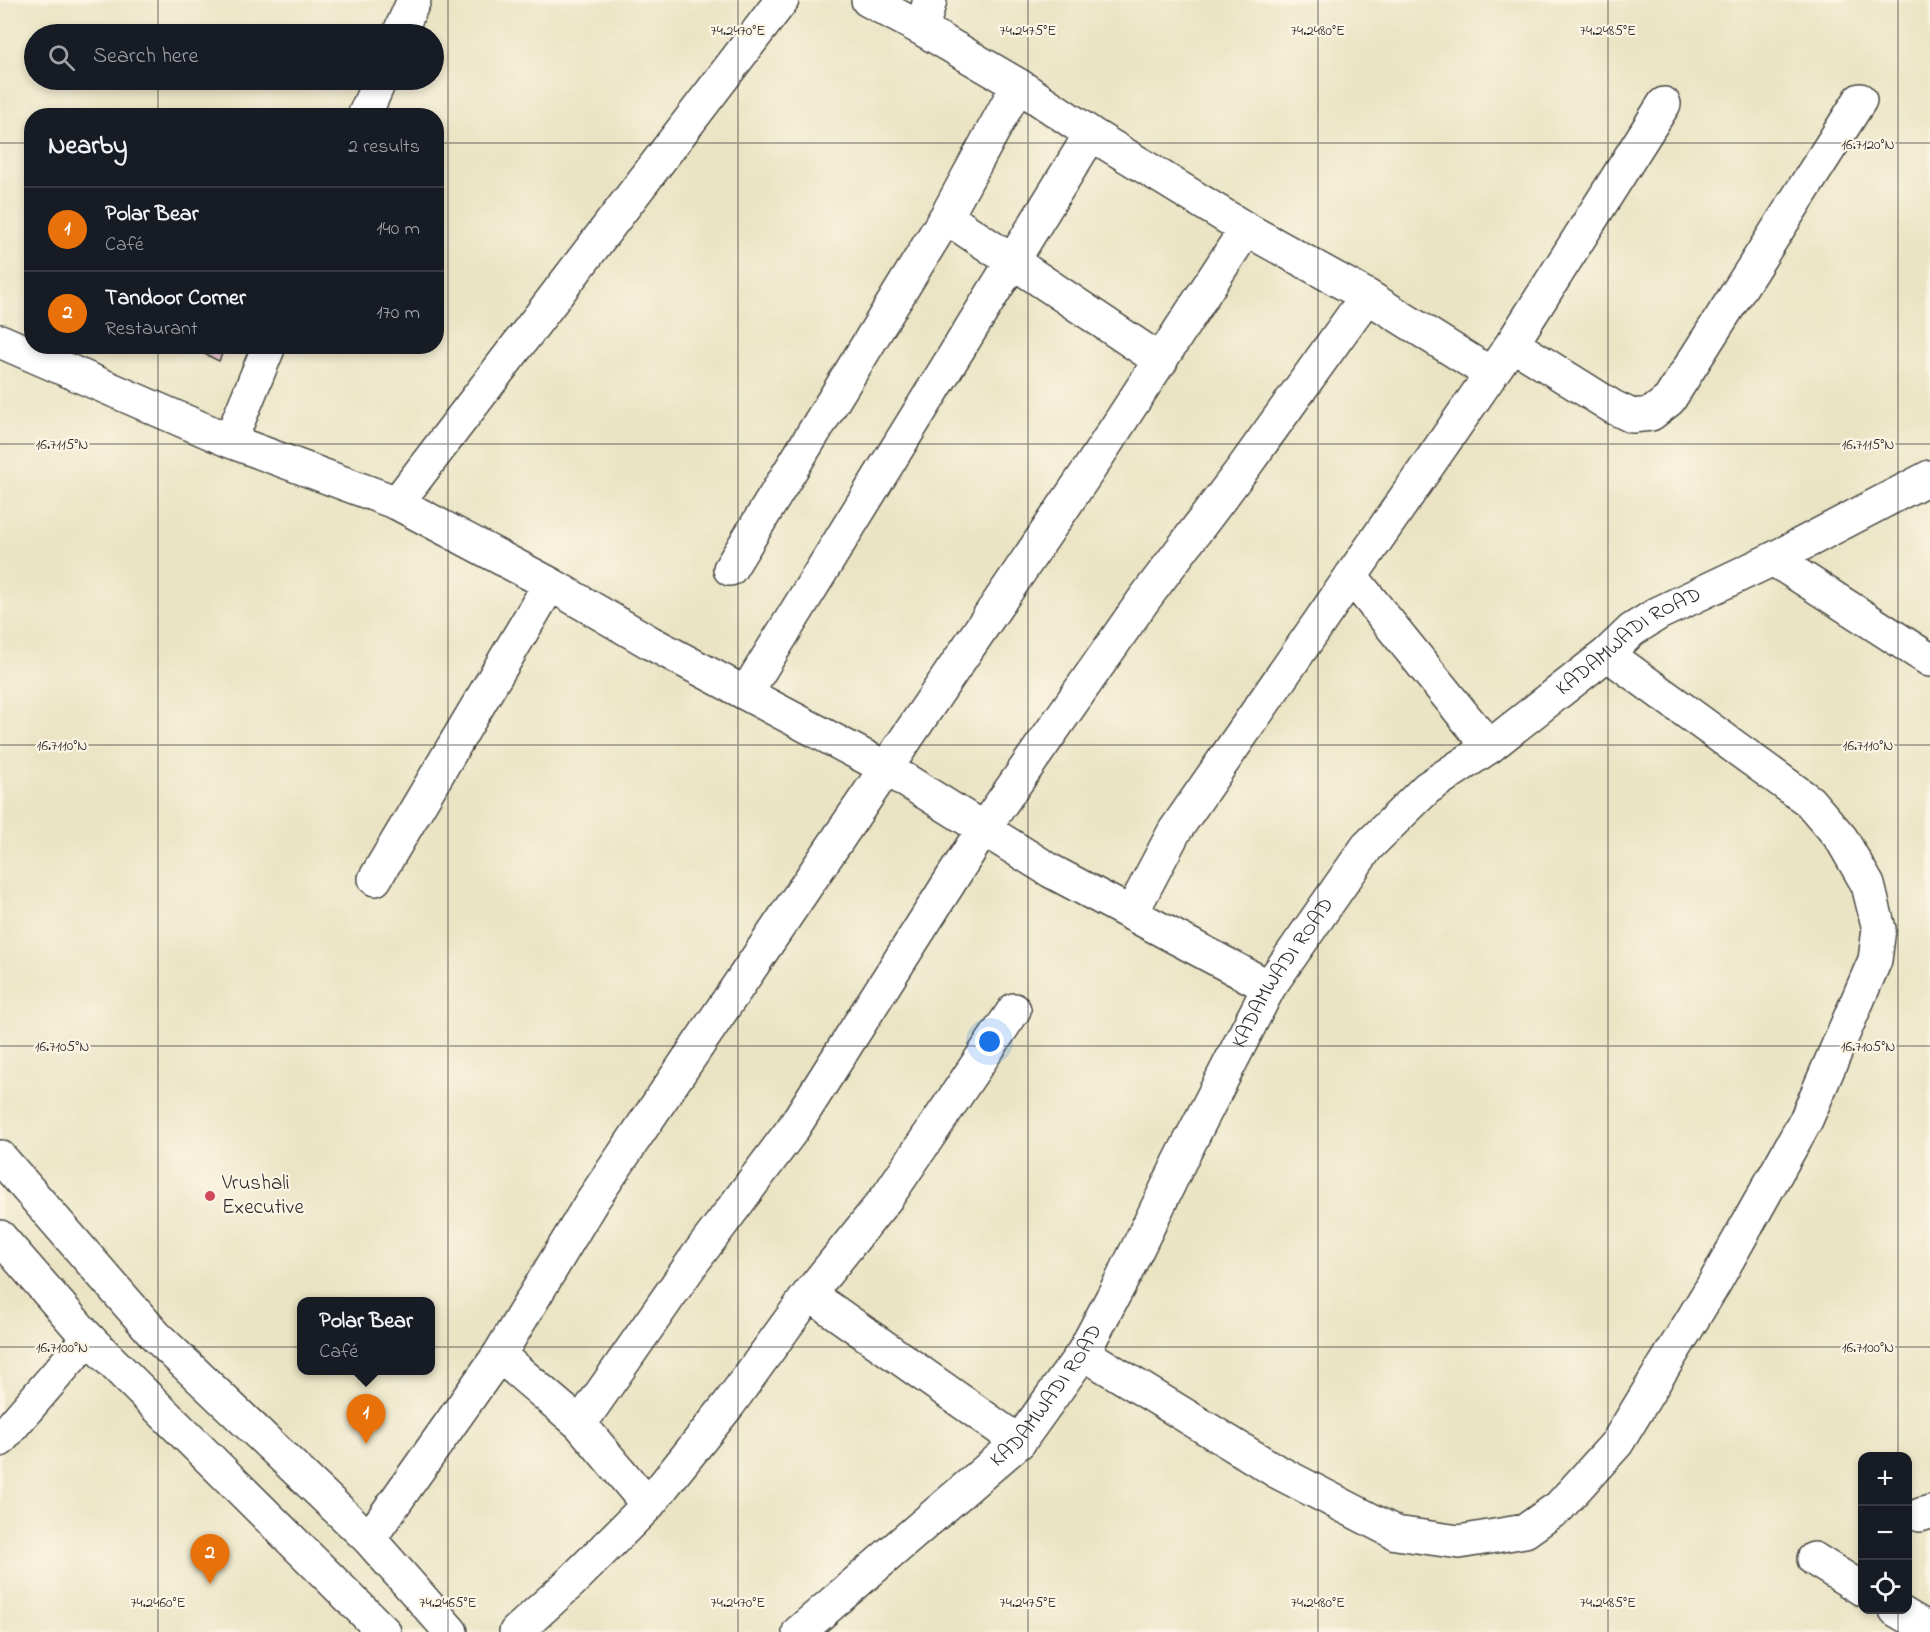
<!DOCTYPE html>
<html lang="en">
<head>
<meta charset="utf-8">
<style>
	body { margin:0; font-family:"Indie Flower",sans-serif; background:#242831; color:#f1f3f6 }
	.controls { position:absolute; right:18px; bottom:18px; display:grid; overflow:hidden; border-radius:12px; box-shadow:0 3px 9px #0003 }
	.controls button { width:54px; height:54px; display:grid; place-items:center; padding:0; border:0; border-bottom:2px solid #363941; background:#171b24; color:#f1f3f6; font:30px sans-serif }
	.you { position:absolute; left:990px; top:1042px; width:21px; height:21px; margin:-15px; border:4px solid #fff; border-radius:50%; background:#1a73e8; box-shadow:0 0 0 9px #1a73e833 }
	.badge { display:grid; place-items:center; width:39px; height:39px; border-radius:50%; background:#d93025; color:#fff; font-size:20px; font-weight:700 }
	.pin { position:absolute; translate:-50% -50px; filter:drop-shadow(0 2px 3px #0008) }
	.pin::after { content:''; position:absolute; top:32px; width:21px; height:18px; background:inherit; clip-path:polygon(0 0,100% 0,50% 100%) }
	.popup { position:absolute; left:297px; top:1297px; width:138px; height:78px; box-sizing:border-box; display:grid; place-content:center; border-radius:12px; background:#171b24; filter:drop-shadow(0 2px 4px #0005); font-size:20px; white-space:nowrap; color:#9ea1a6 }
	.popup b { font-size:22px; color:#f1f3f6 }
	.popup::after { content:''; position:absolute; left:50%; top:100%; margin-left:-12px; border:12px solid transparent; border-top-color:#171b24 }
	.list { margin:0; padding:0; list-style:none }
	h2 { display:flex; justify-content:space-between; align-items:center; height:78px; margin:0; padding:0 24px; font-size:26px }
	h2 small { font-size:20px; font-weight:400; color:#9ea1a6 }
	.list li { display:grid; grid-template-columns:39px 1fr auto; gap:18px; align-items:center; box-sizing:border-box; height:84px; padding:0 24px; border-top:2px solid #363941 }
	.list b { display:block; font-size:22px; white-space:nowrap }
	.list p { margin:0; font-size:20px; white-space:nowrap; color:#9ea1a6 }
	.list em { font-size:20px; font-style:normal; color:#9ea1a6 }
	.icon { flex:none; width:33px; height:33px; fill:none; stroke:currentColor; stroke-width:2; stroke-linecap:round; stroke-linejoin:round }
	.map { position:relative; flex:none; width:1930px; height:1632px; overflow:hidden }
	.search { position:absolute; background:#171b24; box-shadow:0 3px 9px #0003; left:24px; top:24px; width:420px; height:66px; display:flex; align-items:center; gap:15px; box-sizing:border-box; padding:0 21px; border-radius:33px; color:#9ea1a6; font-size:22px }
	.panel { position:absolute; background:#171b24; box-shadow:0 3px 9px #0003; left:24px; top:108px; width:420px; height:246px; border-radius:24px }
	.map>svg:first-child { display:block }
</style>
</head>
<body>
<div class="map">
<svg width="1930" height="1632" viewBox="0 0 1930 1632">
	<rect width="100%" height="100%" fill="#fcf5e5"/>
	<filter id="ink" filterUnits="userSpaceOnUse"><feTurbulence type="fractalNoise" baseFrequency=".0167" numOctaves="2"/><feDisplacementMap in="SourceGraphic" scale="12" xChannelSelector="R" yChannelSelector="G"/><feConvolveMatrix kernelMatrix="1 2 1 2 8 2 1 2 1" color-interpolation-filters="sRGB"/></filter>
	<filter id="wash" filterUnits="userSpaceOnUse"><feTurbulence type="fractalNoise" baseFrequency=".008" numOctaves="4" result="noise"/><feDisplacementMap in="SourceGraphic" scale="24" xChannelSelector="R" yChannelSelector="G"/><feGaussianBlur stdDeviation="1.35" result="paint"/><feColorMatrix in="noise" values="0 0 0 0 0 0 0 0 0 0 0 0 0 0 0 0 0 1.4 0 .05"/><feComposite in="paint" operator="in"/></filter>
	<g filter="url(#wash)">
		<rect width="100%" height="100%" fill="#eae4c4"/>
		<g id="blocks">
			<path fill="#e4acce" d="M188,346h37l-6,15z"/>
		</g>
	</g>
	<g filter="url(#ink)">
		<use href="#blocks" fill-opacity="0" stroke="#484742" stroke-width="1.5"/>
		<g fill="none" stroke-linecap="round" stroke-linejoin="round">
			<defs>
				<path id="minor" d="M868,0l54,29 8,-29
					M399,34l15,-34
					M1018,85l-72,132 215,144
					M364,116l16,-36
					M1367,296l124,78
					M0,341l230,100 167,62 153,81 101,59 235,125 165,103 218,116
					M1512,344l101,63 19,9 19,-2 18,-14 191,-300
					M230,441l39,-95
					M397,503l385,-503
					M1773,559l157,101
					M730,569l216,-352
					M1351,576l138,171
					M746,693l345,-559
					M375,879l175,-295
					M1131,914l43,-82 338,-488 152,-240
					M809,1294l210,148
					M1083,1353l193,118 120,62 63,9 66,-11 34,-24 58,-64 97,-159 92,-164 69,-160 4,-31 -11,-44 -27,-47 -32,-37 -202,-147
					M499,1355l81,69 68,81
					M580,1424l115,-165 97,-129 192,-302 161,-230 99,-131 123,-171 -121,-67 -155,-95 -73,-49 -96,-56
					M0,1440l88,-102
					M1920,1515l10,-3
					M369,1539l130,-184 93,-154 496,-730 158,-242
					M1814,1559l48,30
					M1896,1610l34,20
					M516,1632l54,-49 78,-78 81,-101 80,-110 79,-98 126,-186"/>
				<g id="tertiary">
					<path id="s1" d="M799,1632l220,-190 64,-89 43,-81 54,-111 89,-174 98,-140 60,-59 62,-41 118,-93 25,-24 27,-17 114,-54 157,-82"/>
				</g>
				<path id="primary" d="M0,1157l156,179 213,203 82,93
					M0,1237l88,101 296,294"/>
			</defs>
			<use href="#minor" stroke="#484742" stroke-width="36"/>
			<use href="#tertiary" stroke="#484742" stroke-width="36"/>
			<use href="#primary" stroke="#484742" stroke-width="36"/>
			<use href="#minor" stroke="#fff" stroke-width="33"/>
			<use href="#tertiary" stroke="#fff" stroke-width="33"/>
			<use href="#primary" stroke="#fff" stroke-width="33"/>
		</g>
	</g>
	<path fill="none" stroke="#2b2b2b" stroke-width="1.5" stroke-opacity="0.45" d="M158,0v34M448,0v1632M738,0v1632M1028,0v1632M1318,0v1632M1608,0v1632M1898,0v1456M158,80v36M0,143h32M436,143h1494M158,346v1286M0,444h1930M0,745h1930M0,1046h1930M0,1347h1930M1898,1610v22"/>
	<circle fill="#d1495b" stroke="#fcf5e5" stroke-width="2" cx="210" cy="1196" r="6"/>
	<g text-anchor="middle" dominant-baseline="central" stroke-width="4.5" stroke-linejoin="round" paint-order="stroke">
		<g font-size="21" fill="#2b2b2b" stroke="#fcf5e5">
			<text stroke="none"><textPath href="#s1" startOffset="1316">KADAMWADI ROAD</textPath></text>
			<text stroke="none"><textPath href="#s1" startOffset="830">KADAMWADI ROAD</textPath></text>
			<text stroke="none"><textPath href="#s1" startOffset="344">KADAMWADI ROAD</textPath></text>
		</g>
		<g font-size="21" fill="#2b2b2b" stroke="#fcf5e5" text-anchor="start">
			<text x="222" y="1184">Vrushali<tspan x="222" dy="24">Executive</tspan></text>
		</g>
	</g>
	<g font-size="15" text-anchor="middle" fill="#2b2b2b" stroke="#fcf5e5" stroke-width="4.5" stroke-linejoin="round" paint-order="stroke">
		<text x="738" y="35">74.2470°E</text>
		<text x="1028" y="35">74.2475°E</text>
		<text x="1318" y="35">74.2480°E</text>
		<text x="1608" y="35">74.2485°E</text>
		<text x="1868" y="149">16.7120°N</text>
		<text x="62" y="449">16.7115°N</text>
		<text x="1868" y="449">16.7115°N</text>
		<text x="62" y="750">16.7110°N</text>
		<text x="1868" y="750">16.7110°N</text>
		<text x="62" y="1051">16.7105°N</text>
		<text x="1868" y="1051">16.7105°N</text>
		<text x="62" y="1352">16.7100°N</text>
		<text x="1868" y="1352">16.7100°N</text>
		<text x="158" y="1607">74.2460°E</text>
		<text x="448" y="1607">74.2465°E</text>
		<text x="738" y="1607">74.2470°E</text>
		<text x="1028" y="1607">74.2475°E</text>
		<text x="1318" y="1607">74.2480°E</text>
		<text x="1608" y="1607">74.2485°E</text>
	</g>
</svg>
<div class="controls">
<button>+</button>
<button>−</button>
<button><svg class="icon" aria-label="locate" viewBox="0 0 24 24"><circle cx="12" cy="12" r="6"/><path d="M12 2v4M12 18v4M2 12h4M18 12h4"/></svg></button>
</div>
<div class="you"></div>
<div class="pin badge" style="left:366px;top:1444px;background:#e8710a">1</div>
<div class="popup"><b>Polar Bear</b>Café</div>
<div class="pin badge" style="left:210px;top:1584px;background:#e8710a">2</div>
<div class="search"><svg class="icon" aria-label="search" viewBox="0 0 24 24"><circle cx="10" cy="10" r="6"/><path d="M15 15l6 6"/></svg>Search here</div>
<section class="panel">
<h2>Nearby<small>2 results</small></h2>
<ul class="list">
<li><span class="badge" style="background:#e8710a">1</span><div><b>Polar Bear</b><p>Café</p></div><em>140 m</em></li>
<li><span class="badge" style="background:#e8710a">2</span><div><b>Tandoor Corner</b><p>Restaurant</p></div><em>170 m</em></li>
</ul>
</section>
</div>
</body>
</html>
